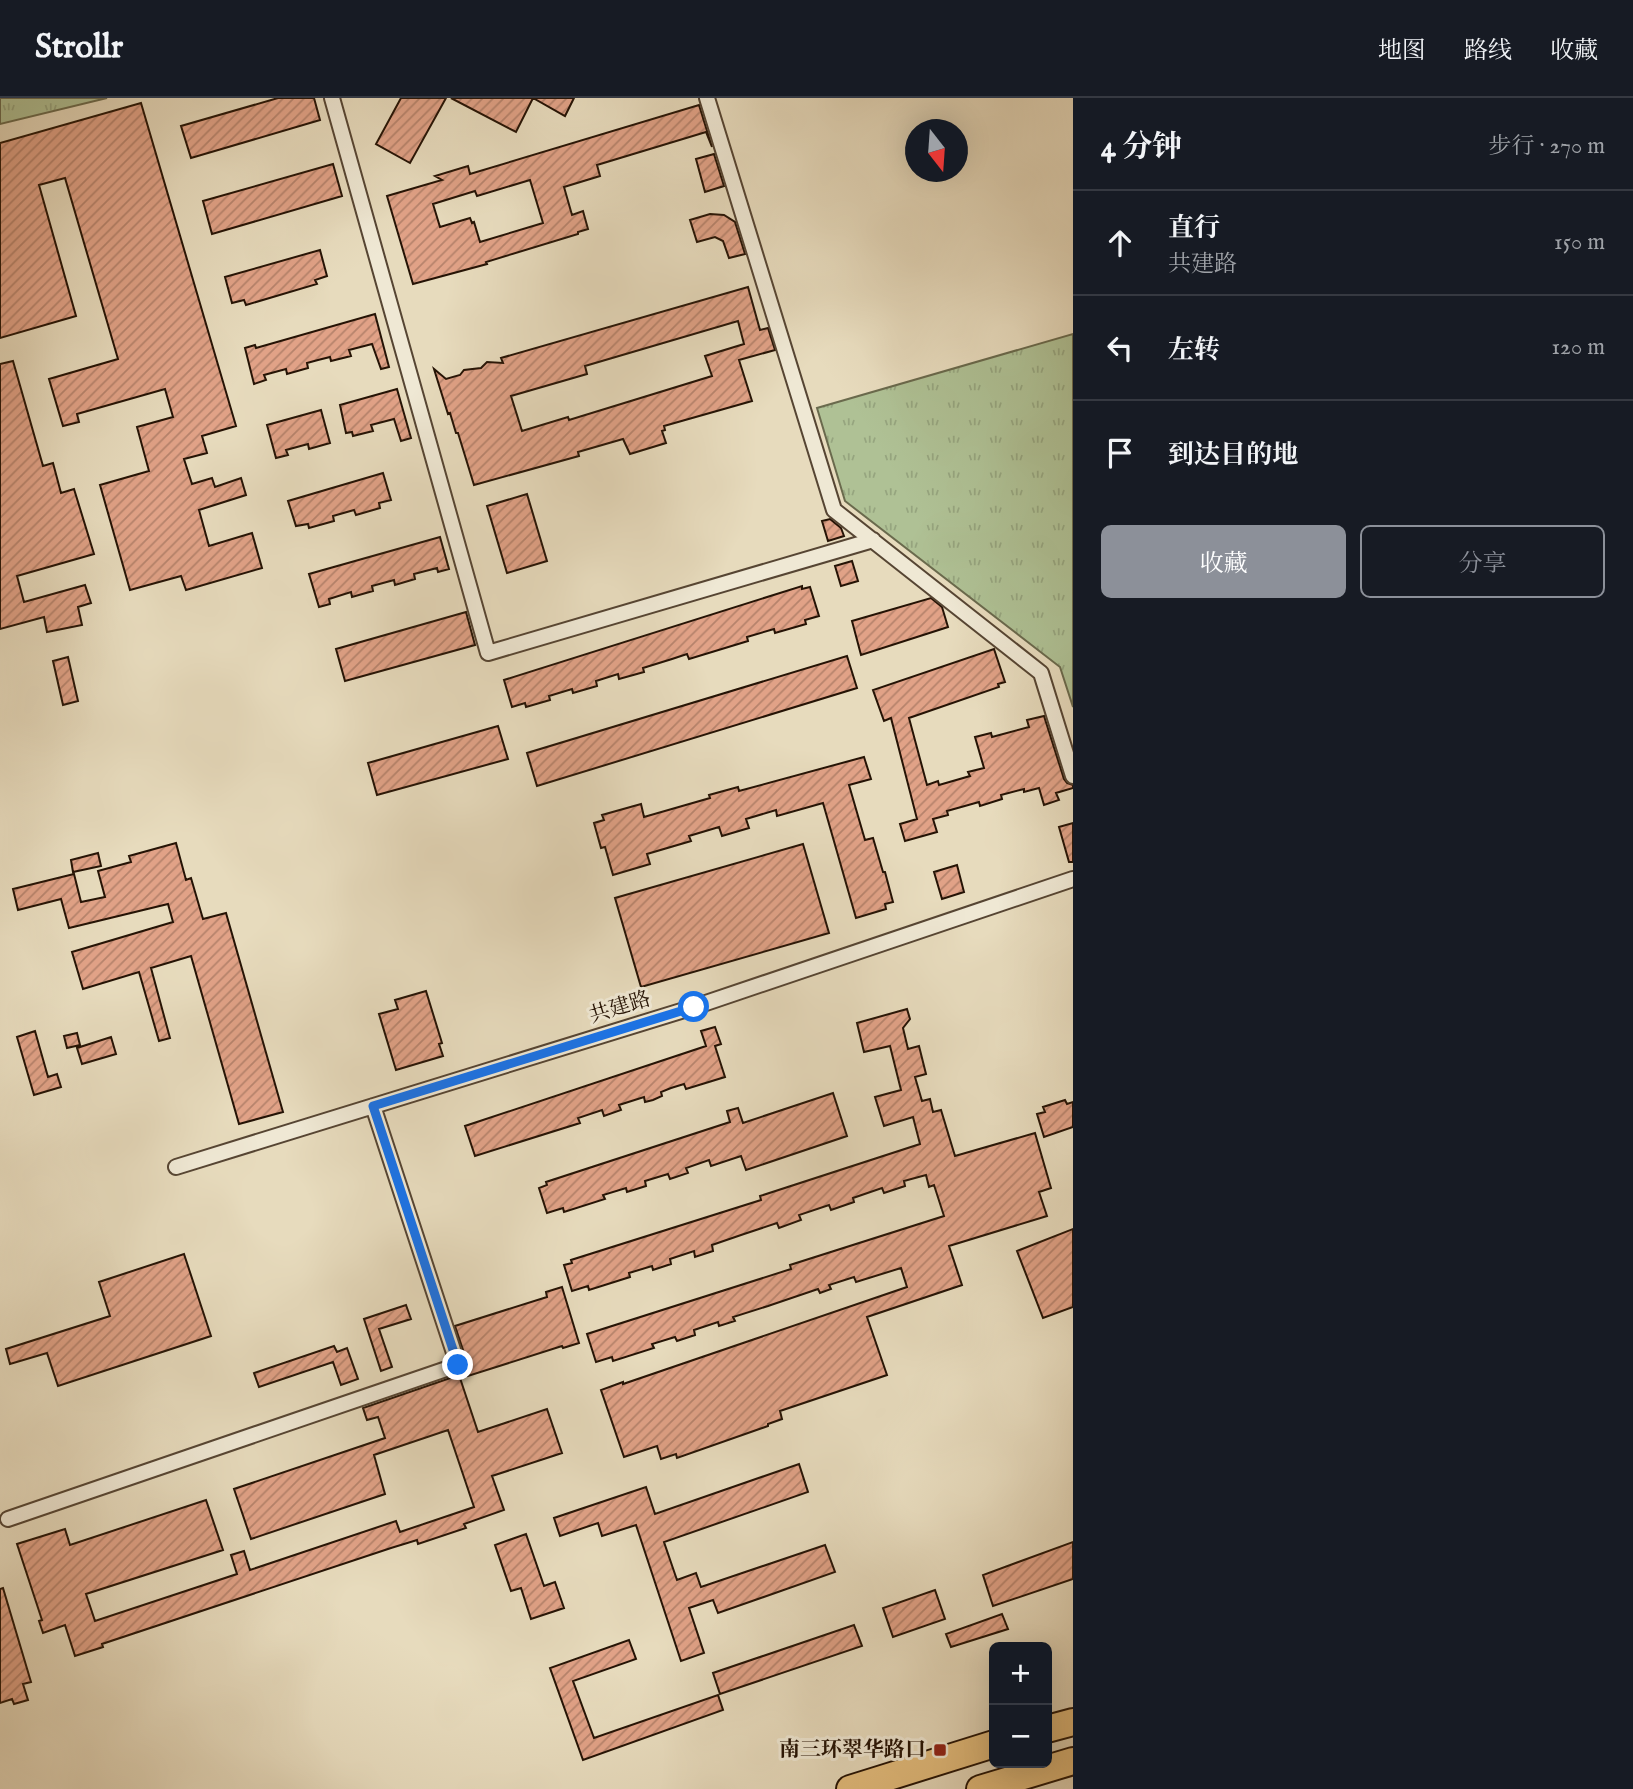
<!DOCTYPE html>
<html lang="zh">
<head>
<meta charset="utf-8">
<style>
	body { margin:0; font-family:"IM FELL English","Noto Serif SC",serif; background:#242831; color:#f1f3f6 }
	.controls { position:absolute; right:21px; bottom:21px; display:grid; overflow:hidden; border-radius:10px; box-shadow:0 7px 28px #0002 }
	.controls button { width:63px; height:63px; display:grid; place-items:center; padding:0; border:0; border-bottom:2px solid #363941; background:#171b24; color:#f1f3f6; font:35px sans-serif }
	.compass { position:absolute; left:905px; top:21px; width:63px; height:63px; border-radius:50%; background:#171b24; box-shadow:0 7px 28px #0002; rotate:163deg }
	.stop { position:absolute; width:21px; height:21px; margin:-16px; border:5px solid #1a73e8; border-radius:50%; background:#fff }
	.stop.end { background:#1a73e8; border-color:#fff; box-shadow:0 2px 7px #0008 }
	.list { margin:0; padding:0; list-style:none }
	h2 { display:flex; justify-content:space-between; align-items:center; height:91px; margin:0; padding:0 28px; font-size:30px }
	h2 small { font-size:23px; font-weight:400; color:#9ea1a6 }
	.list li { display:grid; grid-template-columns:46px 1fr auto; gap:21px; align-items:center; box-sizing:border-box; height:105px; padding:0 28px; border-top:2px solid #363941 }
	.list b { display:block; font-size:26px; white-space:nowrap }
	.list p { margin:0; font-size:23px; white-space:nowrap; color:#9ea1a6 }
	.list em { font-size:23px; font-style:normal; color:#9ea1a6 }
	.actions { display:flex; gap:14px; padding:21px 28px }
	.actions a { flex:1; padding:16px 0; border:2px solid #8c9099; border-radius:10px; text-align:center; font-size:24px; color:#8c9099 }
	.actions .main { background:#8c9099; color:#fff }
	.icon { flex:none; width:38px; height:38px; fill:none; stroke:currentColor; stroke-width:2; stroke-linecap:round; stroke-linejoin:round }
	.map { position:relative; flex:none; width:1073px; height:1691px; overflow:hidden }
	header { display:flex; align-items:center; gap:42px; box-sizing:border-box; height:98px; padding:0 35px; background:#171b24; border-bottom:2px solid #363941 }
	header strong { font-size:33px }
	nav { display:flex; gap:38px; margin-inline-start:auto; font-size:24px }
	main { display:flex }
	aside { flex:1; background:#171b24 }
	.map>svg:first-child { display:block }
</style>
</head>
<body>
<header>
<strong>Strollr</strong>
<nav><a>地图</a><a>路线</a><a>收藏</a></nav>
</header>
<main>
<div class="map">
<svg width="1073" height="1691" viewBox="0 0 1073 1691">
	<defs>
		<pattern id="grass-tufts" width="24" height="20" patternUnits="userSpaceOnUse" patternTransform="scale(1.75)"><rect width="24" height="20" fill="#afc195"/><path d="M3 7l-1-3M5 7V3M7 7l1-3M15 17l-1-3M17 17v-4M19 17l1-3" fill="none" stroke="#96a57f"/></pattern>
		<pattern id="building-hatch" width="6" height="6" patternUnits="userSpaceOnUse" patternTransform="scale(1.75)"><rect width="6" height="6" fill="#e1a287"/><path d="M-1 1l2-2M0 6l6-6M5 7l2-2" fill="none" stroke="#b6836c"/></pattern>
	</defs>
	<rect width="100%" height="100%" fill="#e7dbbd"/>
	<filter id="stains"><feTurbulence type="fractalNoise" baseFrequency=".00286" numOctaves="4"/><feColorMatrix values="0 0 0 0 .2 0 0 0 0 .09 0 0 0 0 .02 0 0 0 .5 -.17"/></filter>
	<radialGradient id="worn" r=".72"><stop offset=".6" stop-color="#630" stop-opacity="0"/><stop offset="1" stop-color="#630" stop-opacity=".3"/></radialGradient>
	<path fill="url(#grass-tufts)" stroke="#6a6a4d" stroke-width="2" d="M0,0h107l-107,26z
		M1073,236v373l-13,-40 -215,-166 -28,-93z"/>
	<path fill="url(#building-hatch)" stroke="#251305" stroke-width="2" fill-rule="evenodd" d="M278,0h36l6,22 -129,38 -10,-32z
		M401,0h45l-36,65 -34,-19z
		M451,0h123l-9,18 -32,-18 -17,34z
		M141,5l95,323 -34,10 5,17 -23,6 8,25 20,-6 3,9 26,-9 5,17 -47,15 10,36 43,-13 10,35 -76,22 -5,-14 -51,14 -30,-105 49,-14 -12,-44 36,-10 -8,-28 -88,25 2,8 -16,4 -14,-47 69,-20 -53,-181 -26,7 37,131 -76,22v-195z
		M699,7l13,42 -6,-15 -109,33 3,11 -36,11 8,28 11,-4 5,18 -10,3v2l-92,28 1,2 -74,20 -26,-88 55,-16 -7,-4 33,-10 2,8zM530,82l13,43 -63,19 -6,-20 -2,1 -2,-5 -30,9 -7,-23 42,-13 2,5z
		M714,56l10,32 -19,6 -9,-33z
		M333,66l9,32 -130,38 -9,-33z
		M710,116l14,1 11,7 10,32 -16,4 -6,-17 -8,-4 -18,5 -7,-22z
		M320,152l7,26 -12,4 2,4 -71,21 -2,-5 -12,3 -7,-26z
		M748,189l12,43 8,-2 7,22 -36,10 13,41 -88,25 1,4 -3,1 4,12 -36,11 -7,-15 -45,13 1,4 -105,29 -16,-52h-2l-6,-20 -2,1 -14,-45 12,10 14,-4 4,-5 17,-2 6,-6 16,1 -2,-5zM738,223l6,23 -39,12 7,20 -143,44 -1,-3 -46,14 -11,-35 76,-22 -2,-8z
		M375,216l14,53 -8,2 -9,-25 -23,6 2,6 -20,5 -1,-4 -12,3 -11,3 1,5 -21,6 -1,-5 -22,6 2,5 -12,4 -9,-36 10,-3 1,3z
		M13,263l30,105 10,-3 8,30 13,-4 20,65 -77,22 7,26 61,-17 6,18 -13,4 4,18 -35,7 -3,-15 -44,12v-265z
		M397,291l14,49 -10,3 -7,-22 -23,6 2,6 -20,5 -1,-4 -6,1 -6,-28z
		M321,312l9,33 -21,6 -1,-5 -22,6 2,5 -12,3 -9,-33z
		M383,375l8,27 -12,3 1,5 -24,7 -2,-5 -21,6 1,5 -25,7 -1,-4 -12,2 -8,-25z
		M527,396l20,67 -40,12 -20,-67z
		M830,421l11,9 3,8 -16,5 -6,-20z
		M440,439l9,32 -11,3 -1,-4 -23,6 1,5 -20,6 -1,-5 -22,6 1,5 -21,6 -1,-5 -22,7 1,5 -11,3 -10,-33z
		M852,463l6,20 -17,5 -6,-20z
		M802,488v3l8,-2 9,29 -14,4 1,4 -31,9 -1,-4 -27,8 1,4 -59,18 -2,-5 -15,5 -29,9 1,4 -25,7 -1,-5 -22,7 1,5 -24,7 -1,-4 -23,7 1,4 -24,7 -1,-4 -13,4 -8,-27z
		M931,500l11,9 6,20 -87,28 -9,-34z
		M466,514l9,33 -130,36 -9,-32z
		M994,551l11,33 -7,2 1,3 -90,31 18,67 11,-4 1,4 31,-9 -2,-4 16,-4 -9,-31 16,-4 1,4 37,-10 -2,-7 17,-4 20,63 3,4 6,2v3l-17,5 3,7 -15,5 -5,-17 -15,4v-3l-23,6 1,4 -22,7 -1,-4 -32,9 1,4 -15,4 4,13 -32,9 -5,-17 17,-5 -26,-101 -7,3 -11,-31z
		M847,558l10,32 -320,98 -10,-33z
		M68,559l10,44 -15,4 -10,-44z
		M498,628l10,33 -131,36 -9,-32z
		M864,659l7,22 -22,6 16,55 8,-2 10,34h2l8,30 -8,2 1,5 -30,9 -33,-115 -46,13 -1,-6 -30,9 3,9 -27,8 -3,-9 -30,9 2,5 -44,13 3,10 -37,11 -8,-28 -4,1 -7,-25 10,-3 -2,-5 39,-11 3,13 66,-19 -1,-3 29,-8 1,4z
		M1073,725v39h-4l-10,-35z
		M176,745l10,37 5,-2 12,41 23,-6 57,199 -44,12 -48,-168 -40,12 19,70 -11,3 -20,-69 -56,17 -11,-37 101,-30 -5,-18 -99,24 -8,-29 -43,11 -5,-21 61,-15 7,28 24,-5 -7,-26 33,-9 -2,-6z
		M803,746l26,89 -188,54 -26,-89z
		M98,755l3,13 -28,6 -2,-12z
		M957,767l7,27 -22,7 -8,-27z
		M426,893l16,52 -3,1 4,12 -47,14 -17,-56 19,-5 -3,-9z
		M907,911l3,10 -7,9 5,21 11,-3 7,28 -11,3 7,24 8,-2 3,13 8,-2 14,46 80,-23 16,55 -12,4 8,24 -98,30 13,39 -95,32 20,58 -107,36 2,8 -14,5v2l-91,32 -1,-4 -15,5 -4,-13 -33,11 -23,-67 22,-8v2l284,-97 -6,-19 -45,14 -2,-5 -25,8 2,4 -11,4 -2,-4 -50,17 -35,11 2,4 -16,5 -1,-4 -24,8 1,5 -18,6 -2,-4 -23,7 2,4 -41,13 -1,-4 -16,5 -9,-28 204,-65 -1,-4 154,-49 -10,-31 -5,2 -3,-12 -22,6 1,5 -21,7 -2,-5 -29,10 1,4 -23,8 -2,-5 -30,10 2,5 -22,8 -2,-5 -33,11 -32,11 1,6 -18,6 -1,-6 -24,8 1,5 -18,6 -1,-4 -23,7 1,4 -41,13 -1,-4 -16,5 -8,-26 8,-2 -1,-3 190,-60 -1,-4 160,-52 -7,-27 -29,9 -9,-29 26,-7 -11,-44 -26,6 -7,-29z
		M715,929l6,17 -6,2 10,31 -39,12 -2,-5 -13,4 -10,4 1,4 -9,4 -8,2 -1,-5 -25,8 2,5 -17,6 -2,-6 -24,8 2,5 -105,33 -10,-30 241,-80 -5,-15z
		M35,933l13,46 9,-3 4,13 -27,8 -17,-58z
		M77,935l3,12 -13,3 -3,-12z
		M111,939l5,17 -34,10 -5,-16z
		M833,995l14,43 -101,34 -5,-14 -30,10 -2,-6 -23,8 2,5 -18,6 -2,-5 -23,7 1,5 -19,6 -1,-4 -23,7 2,4 -41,13 -1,-4 -16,5 -8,-25 8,-3 -1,-3 184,-60 -3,-11 11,-3 5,15z
		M1065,1002l2,4 6,-2v25l-29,10 -7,-23 8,-2 -2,-5z
		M1073,1131v78l-30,11 -26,-67z
		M184,1156l27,82 -153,50 -11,-33 -37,11 -4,-15 104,-33 -11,-34z
		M562,1189l17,56 -16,5 -1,-2 -94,30 -1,-14 -12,-36 92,-29 -1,-5z
		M406,1207l5,14 -32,10 13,38 -11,4 -17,-52z
		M334,1248l3,6 10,-4 11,31 -17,6 -8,-23 -74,25 -5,-14z
		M459,1277l19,57 69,-23 15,44 -70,23 12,34 -40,14 2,4 -48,16 -1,-4 -26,8 -289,96 1,3 -28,9 -10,-31 -22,8 -4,-12 3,-1 -25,-76 48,-15 5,16 136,-45 17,50 -137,44 9,27 142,-47 -6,-19 13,-4 6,19 146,-49 4,11 74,-25 -26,-77 -74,25 11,39 -134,45 -17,-50 151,-51 -7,-21 -11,3 -4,-12z
		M799,1366l9,28 -144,50 13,38 19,-7 5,14 124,-42 10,27 -117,41 -5,-13 -24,8 15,45 -23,8 -45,-136 -34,11 -4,-13 -38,13 -6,-18 92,-31 9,27z
		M526,1436l18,52 11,-4 9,26 -33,11 -10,-31 -10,3 -16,-46z
		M1073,1444v37l-80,27 -10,-31z
		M3,1490l28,94 -8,2 5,16 -14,4 -2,-5 -12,4v-114z
		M935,1492l10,29 -52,18 -10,-29z
		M1002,1516l6,15 -57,18 -5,-13z
		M854,1527l8,21 -142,48 -7,-21z
		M629,1542l7,19 -63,22 21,57 124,-43 5,15 -140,50 -33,-92z"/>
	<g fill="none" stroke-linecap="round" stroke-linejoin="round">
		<defs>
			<path id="street" d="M332,0l156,555 385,-113
				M707,0l127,412 207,163 32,103
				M176,1069l518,-160 379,-128
				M8,1421l450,-154 -85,-259"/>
			<path id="highway" d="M1047,1631l26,-7
				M850,1691l144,-45
				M980,1691l93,-28"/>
		</defs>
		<use href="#street" stroke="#564533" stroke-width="18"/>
		<use href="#highway" stroke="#251305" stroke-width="30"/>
		<use href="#street" stroke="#efe8d4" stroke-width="14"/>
		<use href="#highway" stroke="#e4be7e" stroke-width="26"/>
	</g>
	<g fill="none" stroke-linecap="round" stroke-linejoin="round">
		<path stroke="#1a73e8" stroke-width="9" d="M458,1267l-85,-259 321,-99"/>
	</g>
	<rect fill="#8f2418" stroke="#efe8d4" stroke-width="2.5" x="933" y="1645" width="14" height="14" rx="3.5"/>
	<g text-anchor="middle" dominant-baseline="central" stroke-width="6" stroke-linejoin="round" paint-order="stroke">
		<g font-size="21" fill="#251305" stroke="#efe8d4">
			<text transform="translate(620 910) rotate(-17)">共建路</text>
		</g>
		<g font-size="21" font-weight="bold" fill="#251305" stroke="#efe8d4" text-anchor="end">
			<text x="926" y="1652">南三环翠华路口</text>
		</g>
	</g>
	<rect width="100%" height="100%" filter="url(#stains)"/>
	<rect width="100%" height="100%" fill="url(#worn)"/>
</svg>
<div class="controls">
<button>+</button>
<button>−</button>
</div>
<svg class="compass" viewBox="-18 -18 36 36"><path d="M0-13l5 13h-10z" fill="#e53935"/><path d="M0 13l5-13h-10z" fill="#9ea1a6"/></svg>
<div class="stop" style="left:694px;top:909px"></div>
<div class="stop end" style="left:458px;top:1267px"></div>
</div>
<aside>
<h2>4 分钟<small>步行 · 270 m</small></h2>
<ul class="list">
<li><svg class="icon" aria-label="ahead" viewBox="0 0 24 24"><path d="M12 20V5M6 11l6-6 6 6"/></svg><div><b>直行</b><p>共建路</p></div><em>150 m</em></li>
<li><svg class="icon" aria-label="left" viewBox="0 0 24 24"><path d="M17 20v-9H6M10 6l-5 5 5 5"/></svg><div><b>左转</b></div><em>120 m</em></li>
<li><svg class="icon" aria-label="arrive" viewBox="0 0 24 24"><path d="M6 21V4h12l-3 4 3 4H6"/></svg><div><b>到达目的地</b></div></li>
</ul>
<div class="actions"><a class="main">收藏</a><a>分享</a></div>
</aside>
</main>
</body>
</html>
